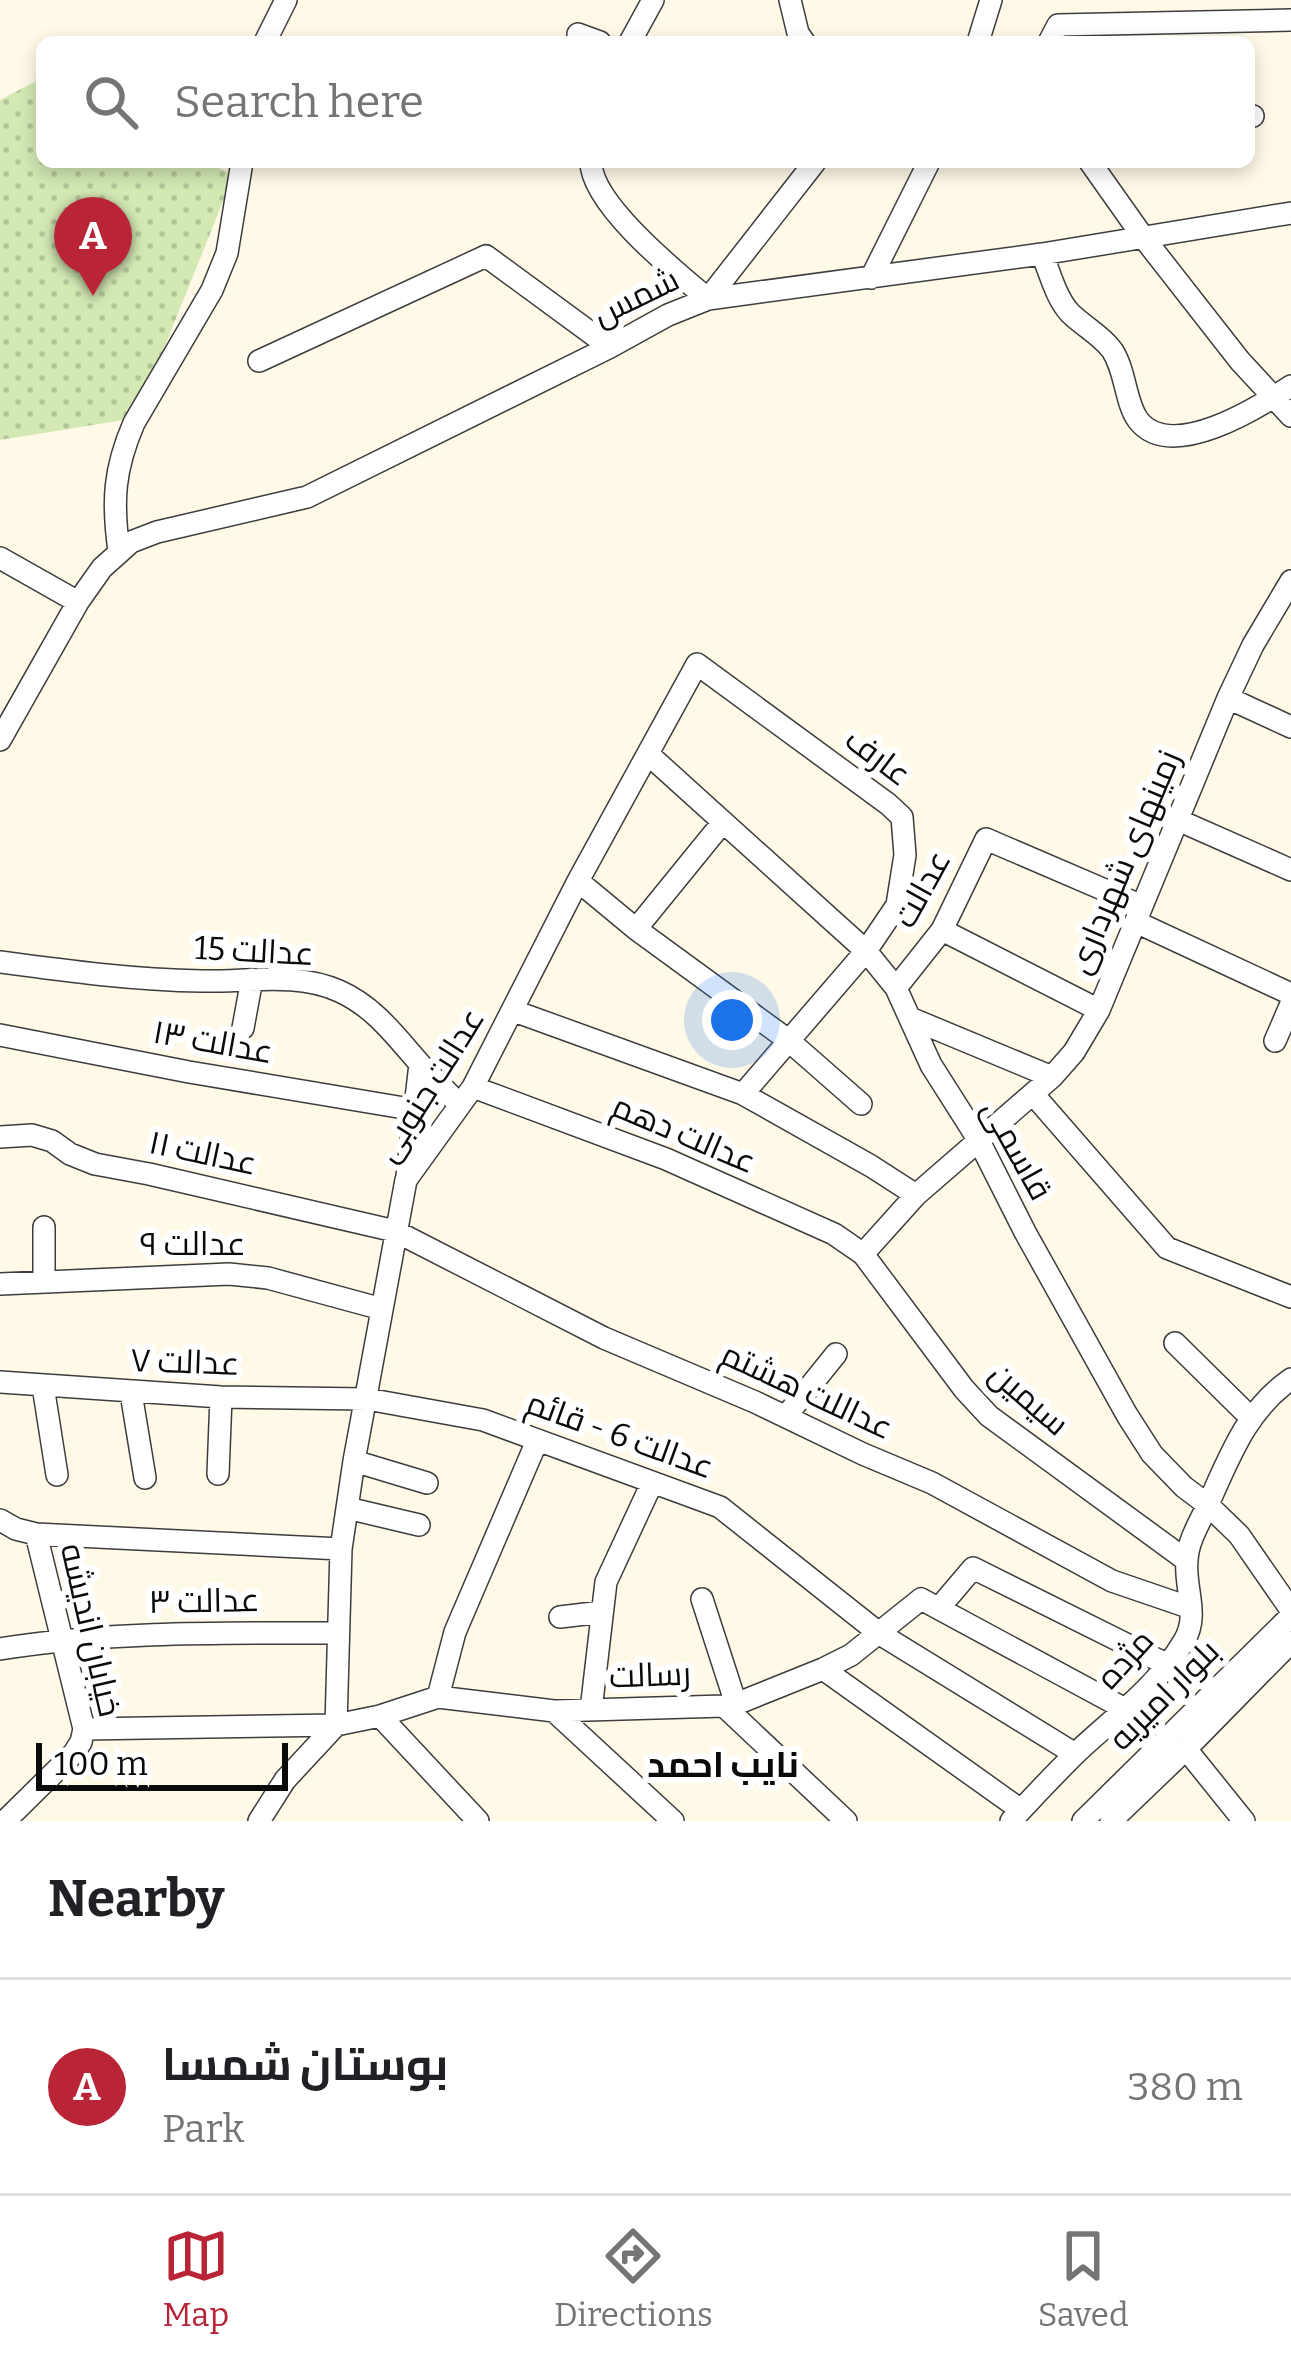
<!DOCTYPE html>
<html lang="en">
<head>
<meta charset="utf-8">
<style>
	body { margin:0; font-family:Bitter,Cairo,serif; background:#f6f6f6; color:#202124 }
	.scale { position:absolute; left:36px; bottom:30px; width:252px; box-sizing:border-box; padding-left:12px; border:6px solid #0a0a0a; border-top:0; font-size:33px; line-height:42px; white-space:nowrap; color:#0a0a0a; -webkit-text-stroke:9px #fff; paint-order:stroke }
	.you { position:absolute; left:732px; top:1020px; width:42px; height:42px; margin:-30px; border:9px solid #fff; border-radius:50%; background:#1a73e8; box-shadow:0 0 0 18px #1a73e833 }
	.badge { display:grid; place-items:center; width:78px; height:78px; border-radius:50%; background:#b92437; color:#fff; font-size:39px; font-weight:700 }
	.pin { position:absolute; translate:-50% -99px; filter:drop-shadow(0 3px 6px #0008) }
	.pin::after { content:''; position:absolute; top:63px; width:42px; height:36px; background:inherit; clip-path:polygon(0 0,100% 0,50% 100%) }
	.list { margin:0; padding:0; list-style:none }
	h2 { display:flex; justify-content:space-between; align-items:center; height:156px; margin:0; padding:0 48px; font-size:51px }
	h2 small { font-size:39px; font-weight:400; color:#757577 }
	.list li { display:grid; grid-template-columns:78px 1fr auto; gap:36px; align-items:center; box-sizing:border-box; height:216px; padding:0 48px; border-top:3px solid #e0e0e0 }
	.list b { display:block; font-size:45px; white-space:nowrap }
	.list p { margin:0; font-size:39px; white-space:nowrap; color:#757577 }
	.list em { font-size:39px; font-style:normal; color:#757577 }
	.icon { flex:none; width:66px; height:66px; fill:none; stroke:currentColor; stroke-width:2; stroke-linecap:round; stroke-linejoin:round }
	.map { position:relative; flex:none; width:1291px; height:1821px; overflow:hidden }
	.search { position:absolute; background:#fff; box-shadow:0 6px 18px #0003; left:36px; right:36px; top:36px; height:132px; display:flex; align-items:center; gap:30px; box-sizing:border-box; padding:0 42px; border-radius:18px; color:#757577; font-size:45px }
	.sheet { height:372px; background:#fff }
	nav { display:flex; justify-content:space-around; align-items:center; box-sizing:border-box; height:168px; border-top:3px solid #e0e0e0; background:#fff; font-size:33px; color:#757577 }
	nav a { display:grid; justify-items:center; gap:6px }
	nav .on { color:#b92437 }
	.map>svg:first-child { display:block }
</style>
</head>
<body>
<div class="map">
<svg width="1291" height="1821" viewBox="0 0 1291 1821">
	<defs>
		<pattern id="park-dots" width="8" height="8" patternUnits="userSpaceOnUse" patternTransform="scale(3)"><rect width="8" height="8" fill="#d3e8b3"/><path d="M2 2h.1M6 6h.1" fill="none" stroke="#b4c699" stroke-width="1.8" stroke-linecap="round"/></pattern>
	</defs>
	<rect width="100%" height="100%" fill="#fff9e8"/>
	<path fill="url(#park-dots)" d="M42,78v84h160l32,12 -98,244 -136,22v-340z"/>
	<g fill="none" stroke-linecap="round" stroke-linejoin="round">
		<defs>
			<path id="minor" d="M790,0l8,33 6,9
				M578,34l22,8
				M265,42l21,-42
				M630,42l23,-42
				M978,42l13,-42
				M1049,42l9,-17 233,-5
				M1249,116h4
				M591,162c0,42 86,111 117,137l107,-137
				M1090,162l53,75 97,124 51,55
				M1042,254c8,19 14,44 28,59 13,13 31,22 42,37 14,21 13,52 26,70 33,43 121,-13 153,-34
				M871,278l58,-116
				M259,361l227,-105 124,91
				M119,551c-7,-50 -5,-82 15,-128l78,-133 15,-37 15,-91
				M0,558l78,44
				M1228,698l63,29
				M0,740l78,-138 24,-34 29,-26 26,-10 150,-35 303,-150 58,-32 40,-16 334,-45 249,-41
				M648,754l218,197 30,37 35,77 47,74 47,93 102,183 25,39 32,33 24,18 31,30 52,75
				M1178,820l113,50
				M578,881l58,48 152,111 73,64
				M1136,922l155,72
				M636,929l87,-107
				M942,930l157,80
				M0,962c67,9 134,18 202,19 45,1 95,-9 137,10 36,16 57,46 82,74 12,13 26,26 38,40
				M896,988l46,-58 44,-91 156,67
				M514,1011l229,83 128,72 45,29
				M910,1018l142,59
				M243,1028l9,-49
				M0,1035l189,37 227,38
				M1275,1041l16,-37
				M473,1087l193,72 168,75 29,20 101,135 25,27 197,144
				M1033,1094l134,154 124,49
				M0,1137l32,-2 20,6 18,13 25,10 54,10 246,57 209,107 151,64 108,52 69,29 180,98 79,27
				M407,1176l13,-112
				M863,1254l53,-59 136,-118 22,-25 25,-42 129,-312 25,-53 38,-64
				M44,1282v-55
				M0,1284l229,-10 39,4 114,31
				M1175,1343l75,74
				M0,1382l221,15 146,2 116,21 237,87 160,127 195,120
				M43,1386l14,89
				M131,1393l14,85
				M786,1416l50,-62
				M354,1461l73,22
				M218,1474l3,-77
				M347,1508l72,17
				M0,1520l16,9 20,5 305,15
				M702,1599l34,105
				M939,1608l34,-40 195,97
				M560,1617l42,-5
				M0,1649c112,-18 225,-16 338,-16
				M823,1669l198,141
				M438,1697l17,-65 82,-191
				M724,1706l122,115
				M591,1710l15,-128 46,-99
				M554,1711l119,110
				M380,1716l98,105
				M336,1725l5,-176 13,-88 52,-281 67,-93 105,-206 119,-217 191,140 14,13 3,38 -8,50 -31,46 -123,143
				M84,1729l252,-4 44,-9 58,-19 116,14 170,-5 12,-2 87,-35 28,-14 70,-56 204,110
				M1186,1749l58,72
				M5,1821l69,-68 7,-11 3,-13 -48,-195
				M259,1821l26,-41 51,-55
				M1011,1821c21,-23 42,-45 64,-67 37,-35 83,-68 109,-113 16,-26 0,-53 3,-81 1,-21 15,-41 23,-60 21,-47 38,-91 81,-121
				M1083,1821l208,-205
				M1111,1821l75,-72 105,-107"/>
		</defs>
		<use href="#minor" stroke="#3d3d3d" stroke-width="24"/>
		<use href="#minor" stroke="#fff" stroke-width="21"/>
	</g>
	<g text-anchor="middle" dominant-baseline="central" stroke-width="12" stroke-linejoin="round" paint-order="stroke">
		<g font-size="33" fill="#0a0a0a" stroke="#fff">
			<text transform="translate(636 297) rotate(-26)">شمس</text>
			<text transform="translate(878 757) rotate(37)">عارف</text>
			<text transform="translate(1124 862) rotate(-67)">زمینهای شهرداری</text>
			<text transform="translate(922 889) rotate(-61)">عدالت</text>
			<text transform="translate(254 951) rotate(3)">عدالت 15</text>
			<text transform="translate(213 1042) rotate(10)">عدالت ۱۳</text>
			<text transform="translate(430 1085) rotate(-58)">عدالت جنوبی</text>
			<text transform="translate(684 1134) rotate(23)">عدالت دهم</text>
			<text transform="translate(1017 1150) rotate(61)">قاسمی</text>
			<text transform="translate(203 1153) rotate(12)">عدالت ۱۱</text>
			<text x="193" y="1244">عدالت ۹</text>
			<text transform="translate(185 1362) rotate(2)">عدالت ۷</text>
			<text transform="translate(807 1391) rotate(25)">عداللت هشتم</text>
			<text transform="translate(1029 1399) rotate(41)">سیمین</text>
			<text transform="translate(620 1435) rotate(20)">عدالت 6 - قائم</text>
			<text transform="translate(204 1601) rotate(-1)">عدالت ۳</text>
			<text transform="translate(91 1630) rotate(77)">خیابان اندیشه</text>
			<text transform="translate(1125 1659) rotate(-48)">مژده</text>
			<text transform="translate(650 1675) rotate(-2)">رسالت</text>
			<text transform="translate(1164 1695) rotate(-45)">بلوار امیریه</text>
		</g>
		<g font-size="36" font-weight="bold" fill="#0a0a0a" stroke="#fff">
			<text x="723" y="1765">نایب احمد</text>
		</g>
	</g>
</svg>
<div class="scale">100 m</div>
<div class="you"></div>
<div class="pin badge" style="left:93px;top:296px">A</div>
<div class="search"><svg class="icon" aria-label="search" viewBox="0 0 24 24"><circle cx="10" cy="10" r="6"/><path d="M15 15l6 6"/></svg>Search here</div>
</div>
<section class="sheet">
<h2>Nearby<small></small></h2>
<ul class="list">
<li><span class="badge">A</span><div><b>بوستان شمسا</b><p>Park</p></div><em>380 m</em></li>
</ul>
</section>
<nav>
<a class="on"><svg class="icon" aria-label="map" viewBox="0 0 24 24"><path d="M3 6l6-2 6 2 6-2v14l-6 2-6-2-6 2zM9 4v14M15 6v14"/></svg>Map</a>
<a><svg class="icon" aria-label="directions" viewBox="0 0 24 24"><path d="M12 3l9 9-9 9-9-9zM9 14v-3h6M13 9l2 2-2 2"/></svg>Directions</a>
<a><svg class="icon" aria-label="saved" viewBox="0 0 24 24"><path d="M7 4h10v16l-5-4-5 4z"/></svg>Saved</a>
</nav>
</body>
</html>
